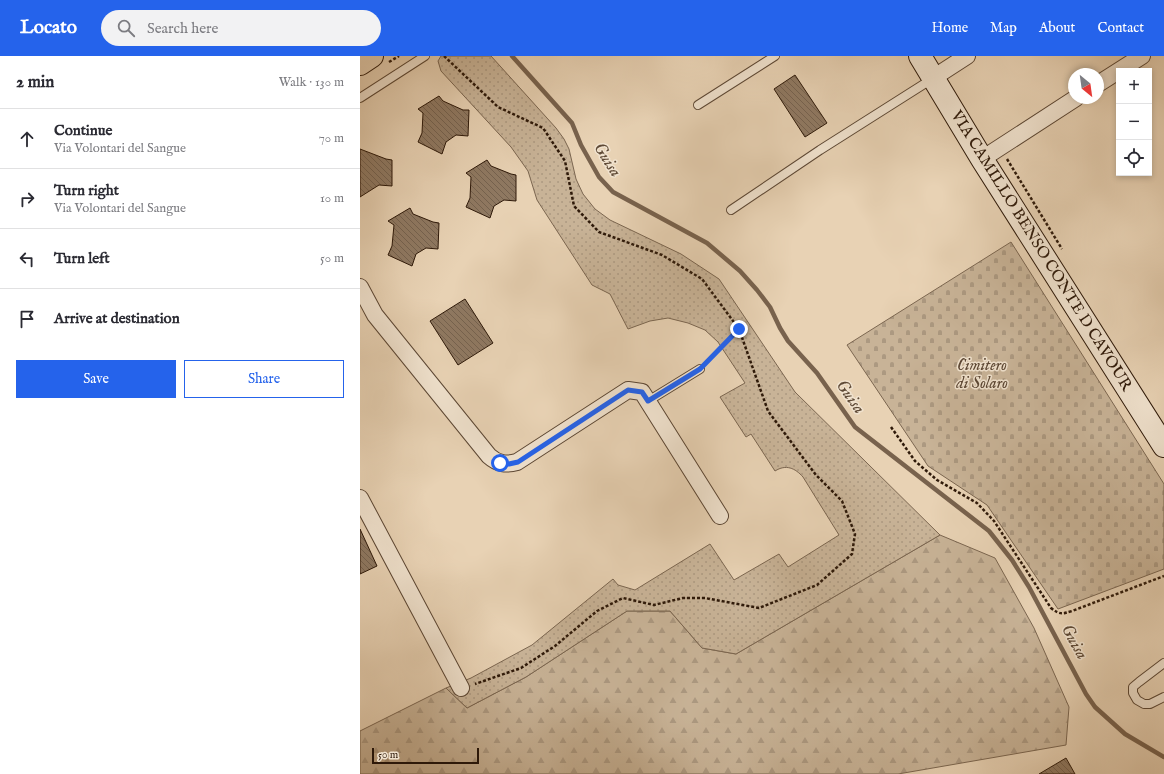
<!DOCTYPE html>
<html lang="en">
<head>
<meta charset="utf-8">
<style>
	body { margin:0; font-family:"IM FELL English",serif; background:#f2f2f3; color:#2b2b33 }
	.controls { position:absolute; right:12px; top:12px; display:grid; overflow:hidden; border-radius:0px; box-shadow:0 2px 6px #0003 }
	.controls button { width:36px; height:36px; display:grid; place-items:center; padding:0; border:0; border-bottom:1px solid #e1e1e2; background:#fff; color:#2b2b33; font:20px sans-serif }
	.compass { position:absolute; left:708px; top:12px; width:36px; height:36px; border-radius:50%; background:#fff; box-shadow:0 2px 6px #0003; rotate:151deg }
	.scale { position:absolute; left:12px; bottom:10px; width:107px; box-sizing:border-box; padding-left:4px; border:2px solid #2e1909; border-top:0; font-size:11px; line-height:14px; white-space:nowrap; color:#2e1909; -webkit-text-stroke:3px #f0e2ce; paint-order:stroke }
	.stop { position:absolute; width:12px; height:12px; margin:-9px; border:3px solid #2563eb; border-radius:50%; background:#fff }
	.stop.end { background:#2563eb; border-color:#fff; box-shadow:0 1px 4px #0008 }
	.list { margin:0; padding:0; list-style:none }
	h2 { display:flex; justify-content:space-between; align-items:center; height:52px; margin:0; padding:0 16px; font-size:17px }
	h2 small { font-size:13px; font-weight:400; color:#7c7c81 }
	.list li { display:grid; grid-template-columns:26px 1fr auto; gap:12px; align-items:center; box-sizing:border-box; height:60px; padding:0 16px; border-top:1px solid #e1e1e2 }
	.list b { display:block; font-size:15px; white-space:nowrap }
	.list p { margin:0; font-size:13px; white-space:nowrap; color:#7c7c81 }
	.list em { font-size:13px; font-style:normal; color:#7c7c81 }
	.actions { display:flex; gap:8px; padding:12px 16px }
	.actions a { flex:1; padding:9px 0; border:1px solid #2563eb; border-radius:0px; text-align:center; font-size:14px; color:#2563eb }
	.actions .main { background:#2563eb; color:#fff }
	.icon { flex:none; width:22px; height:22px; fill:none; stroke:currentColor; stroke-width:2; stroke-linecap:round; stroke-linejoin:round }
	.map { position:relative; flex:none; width:804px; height:718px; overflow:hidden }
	header { display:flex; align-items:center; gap:24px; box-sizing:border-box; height:56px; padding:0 20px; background:#2563eb; color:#fff }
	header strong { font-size:19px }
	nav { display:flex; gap:22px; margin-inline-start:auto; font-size:14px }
	.search { width:280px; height:36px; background:#f2f2f3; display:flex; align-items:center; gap:10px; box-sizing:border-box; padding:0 14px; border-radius:22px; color:#7c7c81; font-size:15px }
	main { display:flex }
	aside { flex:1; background:#fff }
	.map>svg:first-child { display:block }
</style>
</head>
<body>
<header>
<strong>Locato</strong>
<div class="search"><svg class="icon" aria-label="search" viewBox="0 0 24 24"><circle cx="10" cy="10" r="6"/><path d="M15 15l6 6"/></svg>Search here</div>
<nav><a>Home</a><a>Map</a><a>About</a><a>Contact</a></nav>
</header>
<main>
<aside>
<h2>2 min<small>Walk · 130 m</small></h2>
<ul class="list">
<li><svg class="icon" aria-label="ahead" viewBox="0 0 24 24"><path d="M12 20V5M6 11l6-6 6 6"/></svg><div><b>Continue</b><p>Via Volontari del Sangue</p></div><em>70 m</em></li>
<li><svg class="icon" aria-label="right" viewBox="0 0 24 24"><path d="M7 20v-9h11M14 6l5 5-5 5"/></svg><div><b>Turn right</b><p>Via Volontari del Sangue</p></div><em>10 m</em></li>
<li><svg class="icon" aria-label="left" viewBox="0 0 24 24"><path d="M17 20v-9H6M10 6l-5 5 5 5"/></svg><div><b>Turn left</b></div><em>50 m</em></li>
<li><svg class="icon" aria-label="arrive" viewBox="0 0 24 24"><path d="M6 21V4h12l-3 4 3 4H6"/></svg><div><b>Arrive at destination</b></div></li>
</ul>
<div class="actions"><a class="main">Save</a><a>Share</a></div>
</aside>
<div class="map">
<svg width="804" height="718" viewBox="0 0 804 718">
	<defs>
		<pattern id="forest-firs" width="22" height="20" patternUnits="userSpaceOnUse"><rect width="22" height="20" fill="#c8b397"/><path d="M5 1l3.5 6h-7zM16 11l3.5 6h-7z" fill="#ac9981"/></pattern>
		<pattern id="cemetery-stones" width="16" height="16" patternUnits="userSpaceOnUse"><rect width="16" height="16" fill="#c8b397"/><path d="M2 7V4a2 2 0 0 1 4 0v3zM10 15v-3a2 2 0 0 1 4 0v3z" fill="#ac9981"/></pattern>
		<pattern id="park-dots" width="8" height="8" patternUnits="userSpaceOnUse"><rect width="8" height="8" fill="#c8b397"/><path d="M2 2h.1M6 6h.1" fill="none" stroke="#ac9981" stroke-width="1.8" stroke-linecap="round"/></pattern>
		<pattern id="building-back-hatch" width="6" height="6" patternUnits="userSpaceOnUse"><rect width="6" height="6" fill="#8f7962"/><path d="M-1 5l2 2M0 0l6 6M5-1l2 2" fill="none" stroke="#75624f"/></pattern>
	</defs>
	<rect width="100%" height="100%" fill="#e8d2b4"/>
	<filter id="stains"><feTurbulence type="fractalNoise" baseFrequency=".005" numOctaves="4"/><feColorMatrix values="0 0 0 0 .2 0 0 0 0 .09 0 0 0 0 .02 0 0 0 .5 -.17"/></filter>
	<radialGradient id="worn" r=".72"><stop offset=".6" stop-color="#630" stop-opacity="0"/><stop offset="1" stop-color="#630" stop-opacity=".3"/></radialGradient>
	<path fill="url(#forest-firs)" stroke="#7b6650" d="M580,479l55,23 39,70 35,79 -3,38 -168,29h-538v-43l86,-43 21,20 59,-31 101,-66h43l32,37 34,6z"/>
	<path fill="url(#cemetery-stones)" stroke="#7b6650" d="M651,186l153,242v85l-106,40 -71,-104 -59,-39 -81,-121z"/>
	<path fill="url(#park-dots)" stroke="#7b6650" d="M81,0h50l65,72 8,11 5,10 7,30 7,15 12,15 15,11 71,34 38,25 76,113 145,143 -204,119 -34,-6 -32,-37h-43l-101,66 -59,31 -21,-20 25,-10 61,-33 81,-66 5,6 17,5 75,-46 24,36 45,-26 9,13 51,-32 -36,-58c-8,-9 -17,-13 -28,-6l-24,-37 -5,3 -26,-40 25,-14 -27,-41 -13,-12 -17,-7 -20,-5 -18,3 -22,8 -18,-35 -18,-9 -55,-85 -9,-29 -17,-24 -70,-76 -3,-10z"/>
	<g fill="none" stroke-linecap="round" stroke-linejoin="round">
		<path stroke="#78624d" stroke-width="4.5" d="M152,0l60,67 9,22 18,32 14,15 94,51 33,28 17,19 13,17 10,21 8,13 29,32 38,54 134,104 23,29 17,27 57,107 9,13 30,27 39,23"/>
	</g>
	<path fill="url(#building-back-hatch)" stroke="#2e1909" d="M435,19l32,48 -22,14 -31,-48z
		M79,40l4,5 20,9h6l-1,26 -12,-1 -10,7 -4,12 -24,-12 4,-9 1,-20 -5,-4z
		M0,93l26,10 6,1v26l-13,-1 -19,12z
		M127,104l4,6 20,8 5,1v26l-12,-1 -10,6 -4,12 -24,-11 4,-9 1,-21 -5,-4z
		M50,152l3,6 20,8 6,1 -1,26 -12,-1 -10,6 -4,12 -24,-11 4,-9 2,-21 -6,-4z
		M105,243l28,44 -35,22 -28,-44z
		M0,473l17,37 -17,8z
		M706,702l9,16h-36z"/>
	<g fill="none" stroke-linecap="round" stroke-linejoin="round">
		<defs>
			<path id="lane" d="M0,42l65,-42
				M338,49l77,-49
				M371,154l89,-60 112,-71
				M288,345l52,-32
				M804,607l-25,19 -6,5v6l4,7 7,4h6l14,-7"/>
			<path id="street" d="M573,22l34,-22
				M738,28l44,-28
				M622,103l94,-61
				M0,231l15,28 114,141c9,8 17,9 28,6l111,-72 14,2 78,124
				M0,442l101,190"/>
			<path id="secondary" d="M560,0l62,103 182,287"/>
			<path id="primary" d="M0,8l12,-8"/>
		</defs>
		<use href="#lane" stroke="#5c4734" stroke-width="10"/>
		<use href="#street" stroke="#5c4734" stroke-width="18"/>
		<use href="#secondary" stroke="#2e1909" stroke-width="24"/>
		<use href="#primary" stroke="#2e1909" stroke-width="24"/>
		<path stroke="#2e1909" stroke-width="2.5" stroke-dasharray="3 2" stroke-linecap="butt" d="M84,0l54,51 45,21 22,33 9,45 25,26 63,23 40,24 37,50 29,82 48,64 26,26 13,33 -3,20 -35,31 -58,23 -54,-10h-22l-29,7 -31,-7 -26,13 -42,35 -34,22 -46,16
			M29,6l10,-6
			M647,103l55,90
			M347,306l32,-33
			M531,371l24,34 22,19 40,23 17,18 57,87c9,7 11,6 21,3l92,-35"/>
		<use href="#lane" stroke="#f0e2ce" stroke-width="8"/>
		<use href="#street" stroke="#f0e2ce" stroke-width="16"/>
		<use href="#secondary" stroke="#f0e2ce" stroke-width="22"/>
		<use href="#primary" stroke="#e8d2b4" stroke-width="22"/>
	</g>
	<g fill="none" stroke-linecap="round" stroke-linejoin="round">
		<path stroke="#2563eb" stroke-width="5" d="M140,407l9,1 9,-2 110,-72 14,2 6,9 52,-32 39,-40"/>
	</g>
	<g text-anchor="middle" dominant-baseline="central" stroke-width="3" stroke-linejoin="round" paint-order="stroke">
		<g font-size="16" fill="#2e1909" stroke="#f0e2ce">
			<text transform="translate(681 195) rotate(58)">VIA CAMILLO BENSO CONTE D CAVOUR</text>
		</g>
		<g font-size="16" font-style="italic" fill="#5c4734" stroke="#f0e2ce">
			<text x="622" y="310">Cimitero<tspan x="622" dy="18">di Solaro</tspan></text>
		</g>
		<g font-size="17" font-style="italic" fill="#5f4a36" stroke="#f0e2ce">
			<text transform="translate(247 104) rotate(58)">Guisa</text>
			<text transform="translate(490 341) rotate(55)">Guisa</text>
			<text transform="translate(714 586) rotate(61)">Guisa</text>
		</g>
	</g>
	<rect width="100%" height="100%" filter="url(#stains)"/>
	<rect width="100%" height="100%" fill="url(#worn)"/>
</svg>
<div class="controls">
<button>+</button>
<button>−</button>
<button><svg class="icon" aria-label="locate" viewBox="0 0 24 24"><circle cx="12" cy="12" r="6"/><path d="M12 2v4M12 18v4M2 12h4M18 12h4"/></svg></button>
</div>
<svg class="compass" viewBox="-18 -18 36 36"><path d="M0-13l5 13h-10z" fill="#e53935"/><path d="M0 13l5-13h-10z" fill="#7c7c81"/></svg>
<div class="scale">50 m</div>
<div class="stop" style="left:140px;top:407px"></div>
<div class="stop end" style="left:379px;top:273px"></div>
</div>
</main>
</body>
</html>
